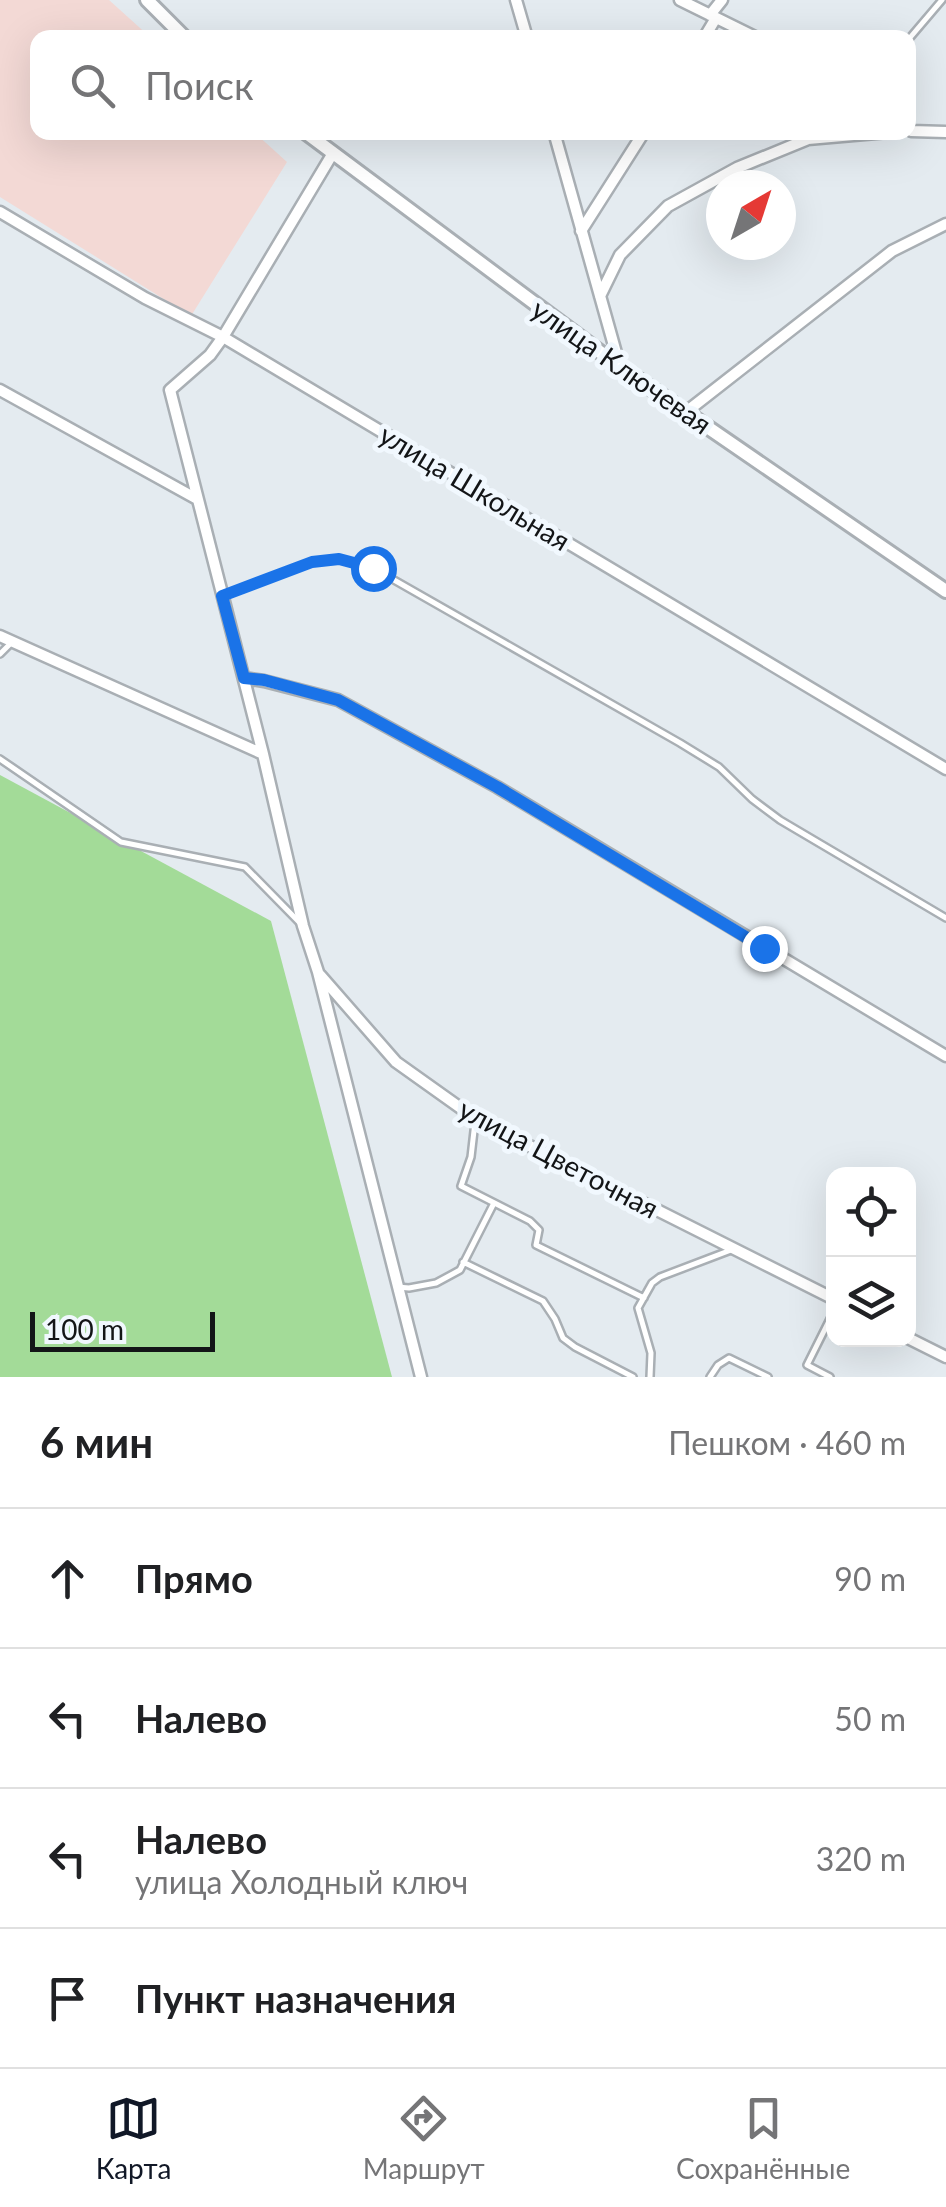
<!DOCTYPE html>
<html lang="ru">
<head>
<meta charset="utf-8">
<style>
	body { margin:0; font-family:Lato,sans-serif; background:#f6f6f6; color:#202124 }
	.controls { position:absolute; right:30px; bottom:30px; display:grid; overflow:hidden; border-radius:20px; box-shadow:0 10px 40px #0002 }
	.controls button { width:90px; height:90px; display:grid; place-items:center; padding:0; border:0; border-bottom:2px solid #e0e0e0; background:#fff; color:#202124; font:50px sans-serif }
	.compass { position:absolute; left:706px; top:170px; width:90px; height:90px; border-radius:50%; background:#fff; box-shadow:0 10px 40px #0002; rotate:39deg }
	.scale { position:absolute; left:30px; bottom:25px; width:185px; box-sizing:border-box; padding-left:10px; border:5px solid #131517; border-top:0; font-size:28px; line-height:35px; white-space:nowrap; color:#131517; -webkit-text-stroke:8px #f1f8fe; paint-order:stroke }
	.stop { position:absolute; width:30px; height:30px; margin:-22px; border:8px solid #1a73e8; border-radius:50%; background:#fff }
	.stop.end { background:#1a73e8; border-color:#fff; box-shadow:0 2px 10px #0008 }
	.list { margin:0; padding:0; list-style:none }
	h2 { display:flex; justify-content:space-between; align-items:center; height:130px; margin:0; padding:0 40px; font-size:42px }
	h2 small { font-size:32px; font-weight:400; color:#757577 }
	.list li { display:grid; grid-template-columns:65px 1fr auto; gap:30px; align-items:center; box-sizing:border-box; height:140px; padding:0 40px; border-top:2px solid #e0e0e0 }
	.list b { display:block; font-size:38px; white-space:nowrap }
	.list p { margin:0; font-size:32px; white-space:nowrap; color:#757577 }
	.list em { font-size:32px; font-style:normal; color:#757577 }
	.icon { flex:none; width:55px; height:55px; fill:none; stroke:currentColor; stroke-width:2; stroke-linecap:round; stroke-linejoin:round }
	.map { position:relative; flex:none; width:946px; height:1377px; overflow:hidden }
	.search { position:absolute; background:#fff; box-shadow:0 10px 40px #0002; left:30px; right:30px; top:30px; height:110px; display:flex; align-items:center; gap:25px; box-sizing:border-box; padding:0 35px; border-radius:20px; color:#757577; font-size:38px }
	.sheet { height:690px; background:#fff }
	nav { display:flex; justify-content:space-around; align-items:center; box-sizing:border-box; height:140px; border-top:2px solid #e0e0e0; background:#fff; font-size:28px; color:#757577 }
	nav a { display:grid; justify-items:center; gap:5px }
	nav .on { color:#111827 }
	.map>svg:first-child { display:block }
</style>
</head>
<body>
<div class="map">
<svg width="946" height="1377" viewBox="0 0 946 1377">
	<rect width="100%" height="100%" fill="#e4ebf0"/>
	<path fill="#f3d9d5" d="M0,0h109l41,37 -112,1v94l217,1 32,29 -96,154 -191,-119z"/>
	<path fill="#a3db98" d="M0,775l271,146 121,456h-392z"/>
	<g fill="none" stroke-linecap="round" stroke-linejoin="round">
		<defs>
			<path id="service" d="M908,40l34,-40
				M224,595l88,-33 27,-3 34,9 307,175 39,24 33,32 28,21 166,98
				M0,654l12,-12
				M0,759l121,83 124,25 55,56
				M475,1122l-4,35 -10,29 69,35 9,9 -3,15 108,53
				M463,1262l80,39 12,18 8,19 12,9 58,30
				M397,1287l12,1 27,-5 24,-13 34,-67
				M650,1377l1,-24 -13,-45 14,-25 8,-6 71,-27
				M710,1377l8,-12 11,-7 39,19
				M830,1377l-23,-12 27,-54"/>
			<path id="minor" d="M516,0l11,38
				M680,0l77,38
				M710,15l12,-15
				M704,38l12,-20
				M908,128l3,3 35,1
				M554,132l66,235
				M333,153l-110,184 -13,18 -40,35 93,364 40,172 15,46 103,405
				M0,212l145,86 78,39 723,432
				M581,231l63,-99
				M600,296l20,-41 48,-49 69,-38 71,-29 80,-7
				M0,390l197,109
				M686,412l206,-161 54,-27
				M0,636l263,118
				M244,678l20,3 74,19 159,87 449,269
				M320,975l76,87 80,57 358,180
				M908,1338l38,19"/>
			<path id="tertiary" d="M147,0l38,38
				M305,132l315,235 326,224"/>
		</defs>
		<use href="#service" stroke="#a9afb4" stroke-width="10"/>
		<use href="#minor" stroke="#a9afb4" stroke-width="15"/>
		<use href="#tertiary" stroke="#a9afb4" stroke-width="18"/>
		<use href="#service" stroke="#fff" stroke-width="5"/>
		<use href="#minor" stroke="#fff" stroke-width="10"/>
		<use href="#tertiary" stroke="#fff" stroke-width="12"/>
	</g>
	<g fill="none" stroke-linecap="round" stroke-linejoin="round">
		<path stroke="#1a73e8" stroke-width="12" d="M373,568l-34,-9 -27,3 -90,34 22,82 20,2 74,20 159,87 267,161"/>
	</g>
	<g text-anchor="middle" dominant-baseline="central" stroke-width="10" stroke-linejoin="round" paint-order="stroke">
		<g font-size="28" fill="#131517" stroke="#f1f8fe">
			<text transform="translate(622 366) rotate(35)">улица Ключевая</text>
			<text transform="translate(475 487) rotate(31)">улица Школьная</text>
			<text transform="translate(559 1158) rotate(28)">улица Цветочная</text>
		</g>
	</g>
</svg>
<div class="controls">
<button><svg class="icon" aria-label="locate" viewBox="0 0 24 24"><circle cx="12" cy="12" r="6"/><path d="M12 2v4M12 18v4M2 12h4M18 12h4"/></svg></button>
<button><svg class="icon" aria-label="layers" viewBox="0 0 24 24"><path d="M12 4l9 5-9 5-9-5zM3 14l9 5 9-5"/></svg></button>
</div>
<svg class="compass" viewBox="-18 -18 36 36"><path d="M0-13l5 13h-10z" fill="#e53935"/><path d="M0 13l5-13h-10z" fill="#757577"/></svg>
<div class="scale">100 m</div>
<div class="stop" style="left:373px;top:568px"></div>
<div class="stop end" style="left:764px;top:948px"></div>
<div class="search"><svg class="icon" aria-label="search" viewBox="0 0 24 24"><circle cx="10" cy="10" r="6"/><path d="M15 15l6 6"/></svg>Поиск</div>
</div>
<section class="sheet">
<h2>6 мин<small>Пешком · 460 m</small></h2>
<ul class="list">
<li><svg class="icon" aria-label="ahead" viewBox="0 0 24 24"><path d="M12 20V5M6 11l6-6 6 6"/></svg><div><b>Прямо</b></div><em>90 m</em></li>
<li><svg class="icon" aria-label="left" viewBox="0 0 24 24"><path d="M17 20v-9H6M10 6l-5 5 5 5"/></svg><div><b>Налево</b></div><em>50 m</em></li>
<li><svg class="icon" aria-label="left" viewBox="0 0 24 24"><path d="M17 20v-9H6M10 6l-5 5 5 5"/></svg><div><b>Налево</b><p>улица Холодный ключ</p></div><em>320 m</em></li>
<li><svg class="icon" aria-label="arrive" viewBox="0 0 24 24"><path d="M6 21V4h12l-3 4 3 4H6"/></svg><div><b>Пункт назначения</b></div></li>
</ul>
</section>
<nav>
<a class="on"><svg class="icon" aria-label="map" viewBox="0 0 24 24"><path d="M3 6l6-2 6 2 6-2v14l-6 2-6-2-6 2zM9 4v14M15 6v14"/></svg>Карта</a>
<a><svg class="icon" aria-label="directions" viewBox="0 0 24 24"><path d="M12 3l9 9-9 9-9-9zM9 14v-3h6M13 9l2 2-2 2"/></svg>Маршрут</a>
<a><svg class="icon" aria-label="saved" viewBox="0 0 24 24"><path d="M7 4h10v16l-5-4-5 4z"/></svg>Сохранённые</a>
</nav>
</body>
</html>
